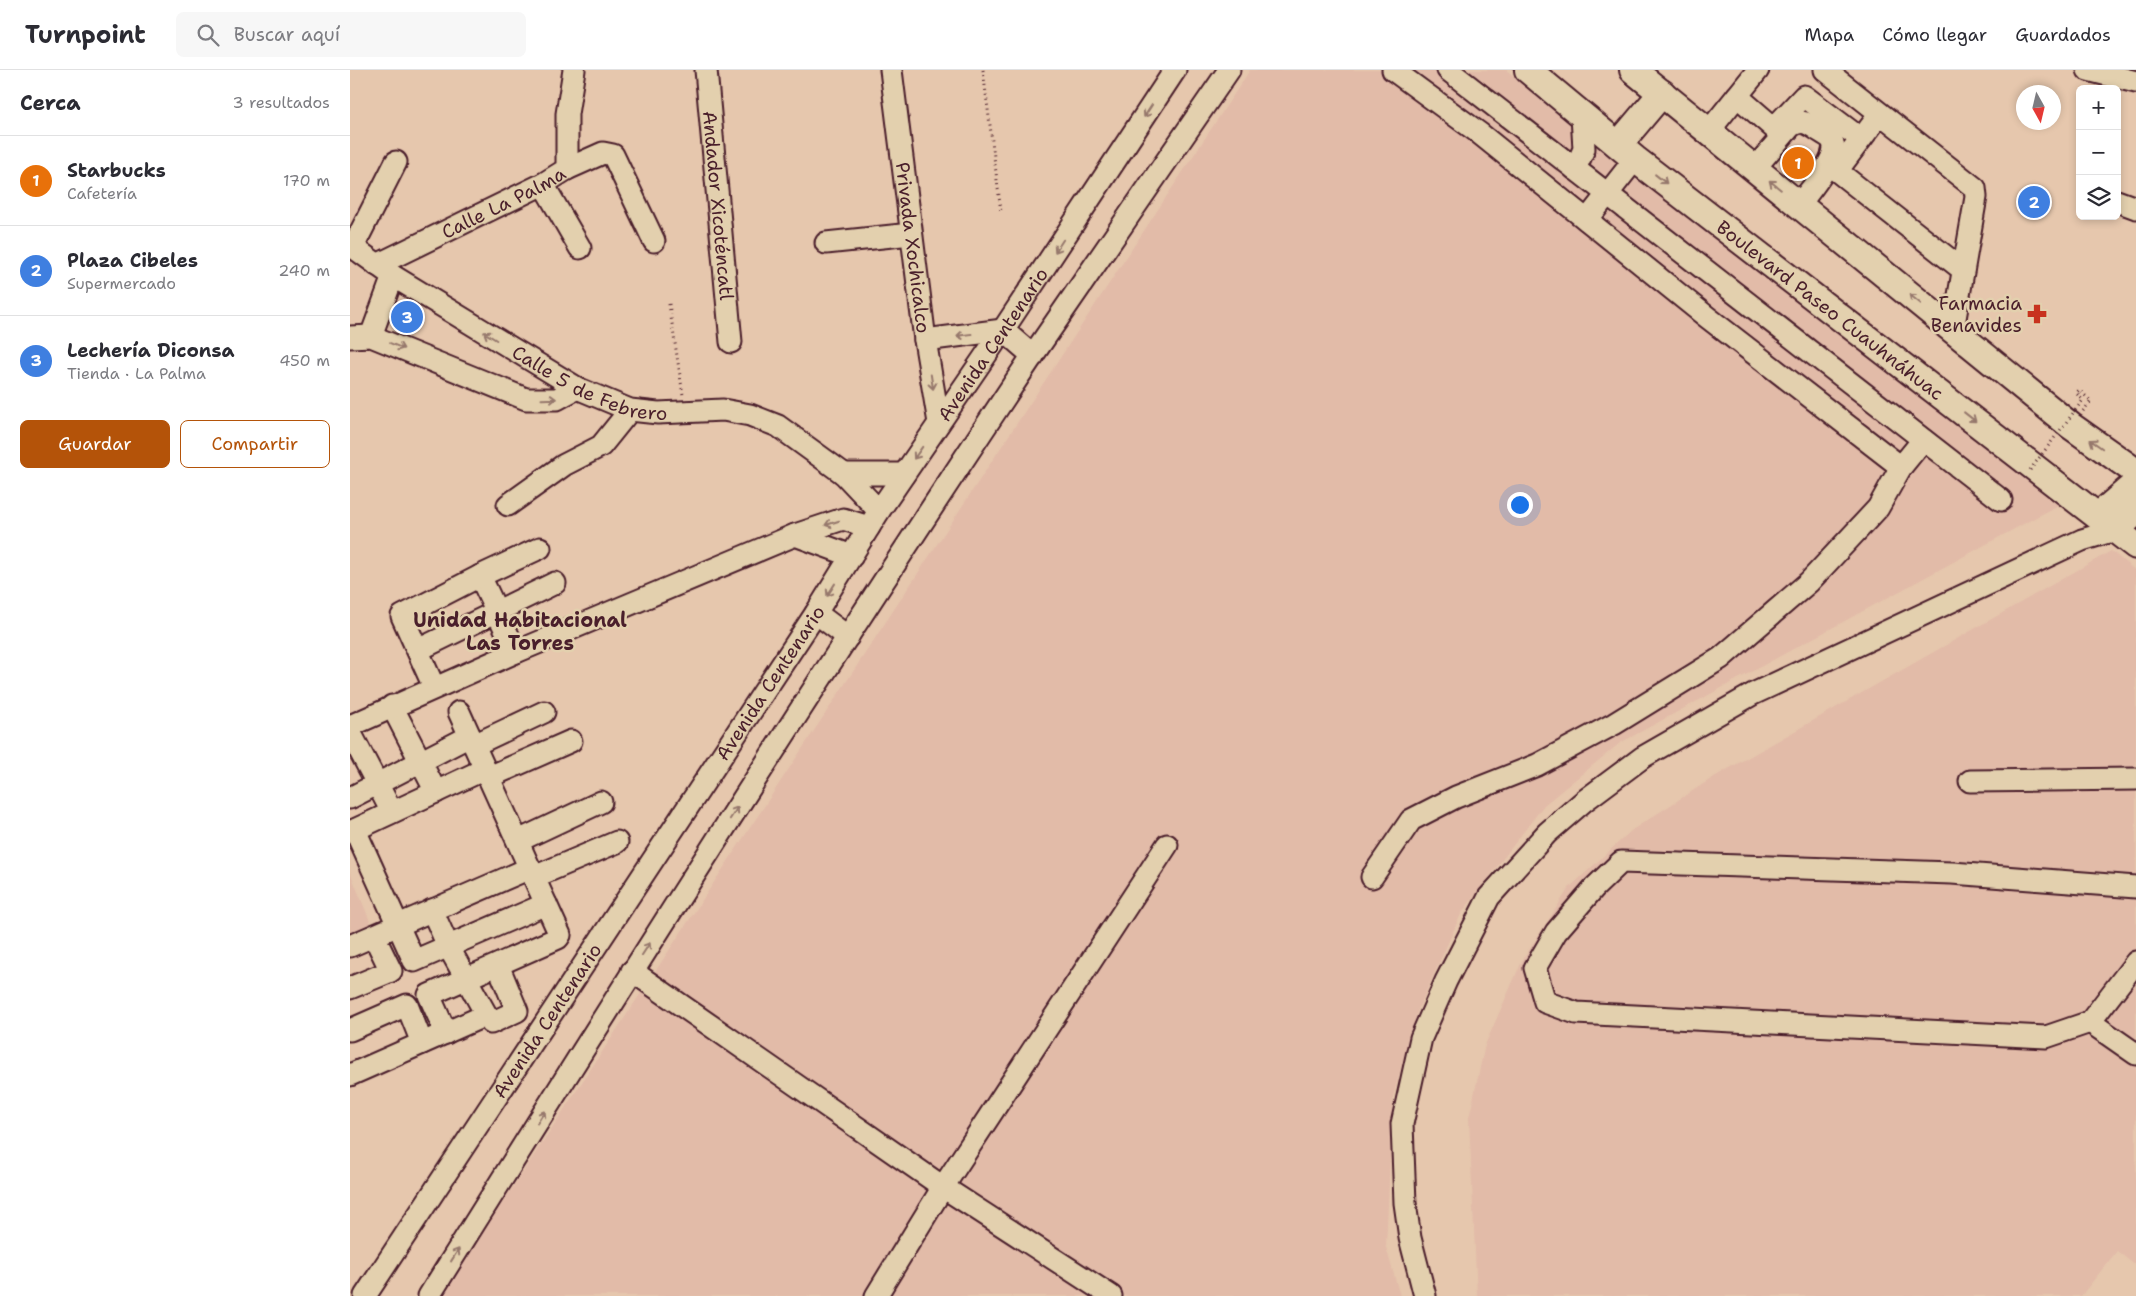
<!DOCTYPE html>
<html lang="es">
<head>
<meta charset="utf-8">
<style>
	body { margin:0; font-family:"Shantell Sans",sans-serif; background:#f7f7f7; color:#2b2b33 }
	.controls { position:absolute; right:15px; top:15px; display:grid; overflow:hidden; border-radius:8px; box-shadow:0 2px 8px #0003 }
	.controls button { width:45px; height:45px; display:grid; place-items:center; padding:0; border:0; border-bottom:1px solid #e1e1e2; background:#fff; color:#2b2b33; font:25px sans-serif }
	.compass { position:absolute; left:1666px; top:15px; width:45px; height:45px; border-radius:50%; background:#fff; box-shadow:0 2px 8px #0003; rotate:172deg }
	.you { position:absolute; left:1169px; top:434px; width:18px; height:18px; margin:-12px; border:4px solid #fff; border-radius:50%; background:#1a73e8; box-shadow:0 0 0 8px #1a73e833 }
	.badge { display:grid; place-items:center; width:32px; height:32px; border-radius:50%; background:#b45309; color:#fff; font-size:16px; font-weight:700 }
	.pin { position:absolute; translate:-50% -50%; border:2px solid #fff; box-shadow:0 1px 5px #0006 }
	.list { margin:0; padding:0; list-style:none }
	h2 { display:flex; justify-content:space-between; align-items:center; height:65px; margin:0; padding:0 20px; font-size:21px }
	h2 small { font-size:16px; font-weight:400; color:#7c7c81 }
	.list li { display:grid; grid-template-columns:32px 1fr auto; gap:15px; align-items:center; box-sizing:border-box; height:90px; padding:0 20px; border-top:1px solid #e1e1e2 }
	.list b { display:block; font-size:19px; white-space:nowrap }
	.list p { margin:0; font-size:16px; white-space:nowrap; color:#7c7c81 }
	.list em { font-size:16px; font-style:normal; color:#7c7c81 }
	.actions { display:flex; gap:10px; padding:15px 20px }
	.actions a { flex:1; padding:11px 0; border:1px solid #b45309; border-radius:8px; text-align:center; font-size:18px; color:#b45309 }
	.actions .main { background:#b45309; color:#fff }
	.icon { flex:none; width:28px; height:28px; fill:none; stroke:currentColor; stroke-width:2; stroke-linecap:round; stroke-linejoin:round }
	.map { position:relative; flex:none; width:1786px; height:1226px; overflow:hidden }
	header { display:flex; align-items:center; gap:30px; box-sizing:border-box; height:70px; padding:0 25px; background:#fff; border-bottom:1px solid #e1e1e2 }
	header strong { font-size:24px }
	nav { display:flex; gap:28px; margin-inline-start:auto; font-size:18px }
	.search { width:350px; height:45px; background:#f7f7f7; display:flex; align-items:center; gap:12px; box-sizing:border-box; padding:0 18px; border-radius:8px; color:#7c7c81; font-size:19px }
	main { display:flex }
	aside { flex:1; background:#fff }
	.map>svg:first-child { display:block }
</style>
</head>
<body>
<header>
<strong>Turnpoint</strong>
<div class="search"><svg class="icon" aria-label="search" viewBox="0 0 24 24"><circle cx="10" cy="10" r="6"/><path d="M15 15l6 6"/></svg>Buscar aquí</div>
<nav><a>Mapa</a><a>Cómo llegar</a><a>Guardados</a></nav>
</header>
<main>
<aside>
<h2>Cerca<small>3 resultados</small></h2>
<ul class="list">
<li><span class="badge" style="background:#e8710a">1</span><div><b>Starbucks</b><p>Cafetería</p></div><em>170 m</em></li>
<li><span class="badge" style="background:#3f7fe0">2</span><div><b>Plaza Cibeles</b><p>Supermercado</p></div><em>240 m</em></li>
<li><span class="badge" style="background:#3f7fe0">3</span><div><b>Lechería Diconsa</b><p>Tienda · La Palma</p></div><em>450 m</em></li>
</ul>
<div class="actions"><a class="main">Guardar</a><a>Compartir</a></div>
</aside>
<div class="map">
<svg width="1786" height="1226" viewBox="0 0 1786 1226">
	<rect width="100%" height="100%" fill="#e6c7ad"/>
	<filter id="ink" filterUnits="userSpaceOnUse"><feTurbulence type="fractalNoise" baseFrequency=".02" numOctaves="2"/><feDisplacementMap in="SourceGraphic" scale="10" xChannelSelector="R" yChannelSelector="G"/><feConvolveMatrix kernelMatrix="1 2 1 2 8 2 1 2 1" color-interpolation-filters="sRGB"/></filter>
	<g filter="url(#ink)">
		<path fill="#e2bba8" d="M900,0h256l558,432 -444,241 -76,62 -83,109 -43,96 -25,87 -7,150 14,49h-959z
			M1761,481l25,20v695l-19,-15 -36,45h-604l-8,-178 16,-73 37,-84 47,-73 63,-58 82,-53z
			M0,802l24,59 -24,11z"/>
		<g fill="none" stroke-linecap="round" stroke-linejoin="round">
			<defs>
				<g id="minor">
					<path id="s1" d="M356,0l25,272"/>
					<path id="s2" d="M541,0l34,270 14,83"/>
					<path d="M1043,0l86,63 228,184 194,150"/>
					<path d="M1098,0l553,430"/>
					<path d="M1475,0l150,118 1,9 -23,133"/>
					<path d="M1738,0l48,12"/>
					<path d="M1387,26l37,32 30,-32 57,43"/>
					<path d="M1530,44l-43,57 126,99"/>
					<path d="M1359,61l49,-61"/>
					<path d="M217,99l36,-16 10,2 41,86"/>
					<path d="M1225,99l9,-20 -2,-33"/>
					<path d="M1404,99l37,-43c10,-6 15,-4 24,2 5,4 12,7 16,11 12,15 -23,53 -32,66"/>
					<path d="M193,114l37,64"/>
					<path d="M1767,131l19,7"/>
					<path d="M1237,150l48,-61"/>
					<path d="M476,173l85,-9"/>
					<path id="s3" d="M0,175l43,31 184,112 53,22 28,3 65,-3 27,5 28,11 66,48 35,37"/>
					<path d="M3,177l43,-85"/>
					<path id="s4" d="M27,195l166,-81 24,-15v-55l7,-44"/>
					<path d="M21,266l22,-60"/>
					<path d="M0,267l21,-1 155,63h31l20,-11"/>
					<path d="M575,270l78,-10 30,26"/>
					<path d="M494,404h60"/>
					<path d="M158,435l56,-40 37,-19 29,-36"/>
					<path d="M445,465l57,21"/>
					<path d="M130,506l36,76"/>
					<path d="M466,543l32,24"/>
					<path d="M68,580l137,-67"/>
					<path d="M84,617l-32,-71 78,-40 60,-28"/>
					<path d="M42,636l44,86"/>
					<path d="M0,656l166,-74 279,-117 48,-16 26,8"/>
					<path d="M0,662l42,80"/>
					<path d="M124,675l70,-33"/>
					<path d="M139,707l82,-36"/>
					<path d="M1620,711l166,-2"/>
					<path d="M0,728l120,-62"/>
					<path d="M5,760l59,131 132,-57"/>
					<path d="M0,762l135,-63"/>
					<path d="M168,771l83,-39"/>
					<path d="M184,807l83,-35"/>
					<path d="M1022,807l39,-57 45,-23 81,-32 77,-41 107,-66 88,-76 69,-74 23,-41 22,-27"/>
					<path d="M82,840l16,36 43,77 26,-12 -19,-46"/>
					<path d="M0,876l180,-78"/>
					<path d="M1786,892l-46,60 46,32"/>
					<path d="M282,901l311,216 168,109"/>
					<path d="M0,918l41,-17 -17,-35"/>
					<path d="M1740,952l-44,15 -470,-24 -31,-11 -10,-34 21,-36 38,-44 27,-26 331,11 184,14"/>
					<path d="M0,960l57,-25 15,38"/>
					<path d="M96,963l-17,-38 129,-57 2,-3 -101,-223"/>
					<path d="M0,1005l136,-60"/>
					<path id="s5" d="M15,1226l451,-683 63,-102 124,-181 172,-260"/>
					<path d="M79,1226c197,-316 397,-631 604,-941 65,-95 131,-190 196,-285"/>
					<path d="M526,1226l67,-109 224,-342"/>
					<path d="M1075,1226l-15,-58 -5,-35 -3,-79 19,-86 25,-57 43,-84 58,-64 37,-32 59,-44 110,-63 329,-154 33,-10"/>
				</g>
				<g id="major">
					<path id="s6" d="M1178,0l107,89 501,387"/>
					<path d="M1283,0l438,356 65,46"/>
					<path d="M1269,74l43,-51"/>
					<path d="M1748,446l38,-33"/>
					<path d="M1765,460l21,-18"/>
				</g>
			</defs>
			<use href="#minor" stroke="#4a1f2b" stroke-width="25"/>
			<use href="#major" stroke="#4a1f2b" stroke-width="30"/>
			<path stroke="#4a1f2b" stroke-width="3" stroke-dasharray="1 4" stroke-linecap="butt" d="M633,0l18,142
				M319,234l14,91
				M1733,341l8,-10 -12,-11 -3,3 7,7"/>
			<use href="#minor" stroke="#e3d0ae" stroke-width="21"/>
			<use href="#major" stroke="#e3d0ae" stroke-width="26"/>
			<path stroke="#4a1f2b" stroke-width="3" stroke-dasharray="1 4" stroke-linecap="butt" d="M1680,400l53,-70"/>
		</g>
		<defs><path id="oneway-shaft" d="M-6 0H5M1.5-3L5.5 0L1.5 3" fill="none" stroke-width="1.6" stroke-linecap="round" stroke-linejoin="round" transform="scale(1.25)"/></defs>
		<g stroke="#96786c">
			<use href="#oneway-shaft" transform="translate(798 41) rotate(123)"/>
			<use href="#oneway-shaft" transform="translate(1311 109) rotate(38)"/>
			<use href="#oneway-shaft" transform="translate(1425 115) rotate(-141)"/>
			<use href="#oneway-shaft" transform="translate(709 176) rotate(123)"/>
			<use href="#oneway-shaft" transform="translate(1565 229) rotate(-141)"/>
			<use href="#oneway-shaft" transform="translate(614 265) rotate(173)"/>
			<use href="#oneway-shaft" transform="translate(140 266) rotate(-148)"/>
			<use href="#oneway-shaft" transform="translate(47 276) rotate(22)"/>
			<use href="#oneway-shaft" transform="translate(582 312) rotate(81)"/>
			<use href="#oneway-shaft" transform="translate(199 329) rotate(-2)"/>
			<use href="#oneway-shaft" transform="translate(1620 347) rotate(38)"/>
			<use href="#oneway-shaft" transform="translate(1746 374) rotate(-145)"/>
			<use href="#oneway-shaft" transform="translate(568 383) rotate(125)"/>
			<use href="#oneway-shaft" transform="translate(482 453) rotate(162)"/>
			<use href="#oneway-shaft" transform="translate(481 520) rotate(122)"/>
			<use href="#oneway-shaft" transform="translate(384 743) rotate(-57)"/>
			<use href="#oneway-shaft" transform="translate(296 879) rotate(-57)"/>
			<use href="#oneway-shaft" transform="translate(191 1047) rotate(-58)"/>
			<use href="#oneway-shaft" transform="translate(105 1185) rotate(-58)"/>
		</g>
	</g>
	<defs>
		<symbol id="pharmacy-bare" viewBox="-9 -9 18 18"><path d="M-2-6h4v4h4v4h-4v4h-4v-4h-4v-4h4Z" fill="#c8321e" stroke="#e3d0ae" stroke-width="2.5" paint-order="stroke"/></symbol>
	</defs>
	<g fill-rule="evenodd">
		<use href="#pharmacy-bare" x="1673" y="230" width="28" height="28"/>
	</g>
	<g text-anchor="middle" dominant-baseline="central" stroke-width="5" stroke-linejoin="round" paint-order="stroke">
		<g font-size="19" fill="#4a1f2b" stroke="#e3d0ae">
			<text stroke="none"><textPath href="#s4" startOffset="141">Calle La Palma</textPath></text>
			<text stroke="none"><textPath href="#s1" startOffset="136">Andador Xicoténcatl</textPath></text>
			<text stroke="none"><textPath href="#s2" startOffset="179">Privada Xochicalco</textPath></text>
			<text stroke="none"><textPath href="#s6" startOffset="386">Boulevard Paseo Cuauhnáhuac</textPath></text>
			<text stroke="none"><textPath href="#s5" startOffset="1140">Avenida Centenario</textPath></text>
			<text stroke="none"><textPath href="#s3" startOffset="279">Calle 5 de Febrero</textPath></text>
			<text stroke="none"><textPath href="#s5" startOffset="735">Avenida Centenario</textPath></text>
			<text stroke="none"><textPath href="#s5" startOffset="330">Avenida Centenario</textPath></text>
		</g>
		<g font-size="19" fill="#4a1f2b" stroke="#e3d0ae" text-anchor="end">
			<text x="1672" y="233">Farmacia<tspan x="1672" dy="22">Benavides</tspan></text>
		</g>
		<g font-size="20" font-weight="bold" fill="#4a1f2b" stroke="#e3d0ae">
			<text x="170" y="550">Unidad Habitacional<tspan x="170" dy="23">Las Torres</tspan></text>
		</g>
	</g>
</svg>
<div class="controls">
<button>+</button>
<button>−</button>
<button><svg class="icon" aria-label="layers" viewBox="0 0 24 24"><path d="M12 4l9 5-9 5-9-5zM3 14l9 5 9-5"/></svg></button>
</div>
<svg class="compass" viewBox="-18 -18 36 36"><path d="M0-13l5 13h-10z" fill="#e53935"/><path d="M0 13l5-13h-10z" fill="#7c7c81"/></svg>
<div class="you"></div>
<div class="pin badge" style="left:1448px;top:93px;background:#e8710a">1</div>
<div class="pin badge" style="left:1684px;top:132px;background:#3f7fe0">2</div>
<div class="pin badge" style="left:57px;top:247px;background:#3f7fe0">3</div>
</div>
</main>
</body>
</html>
